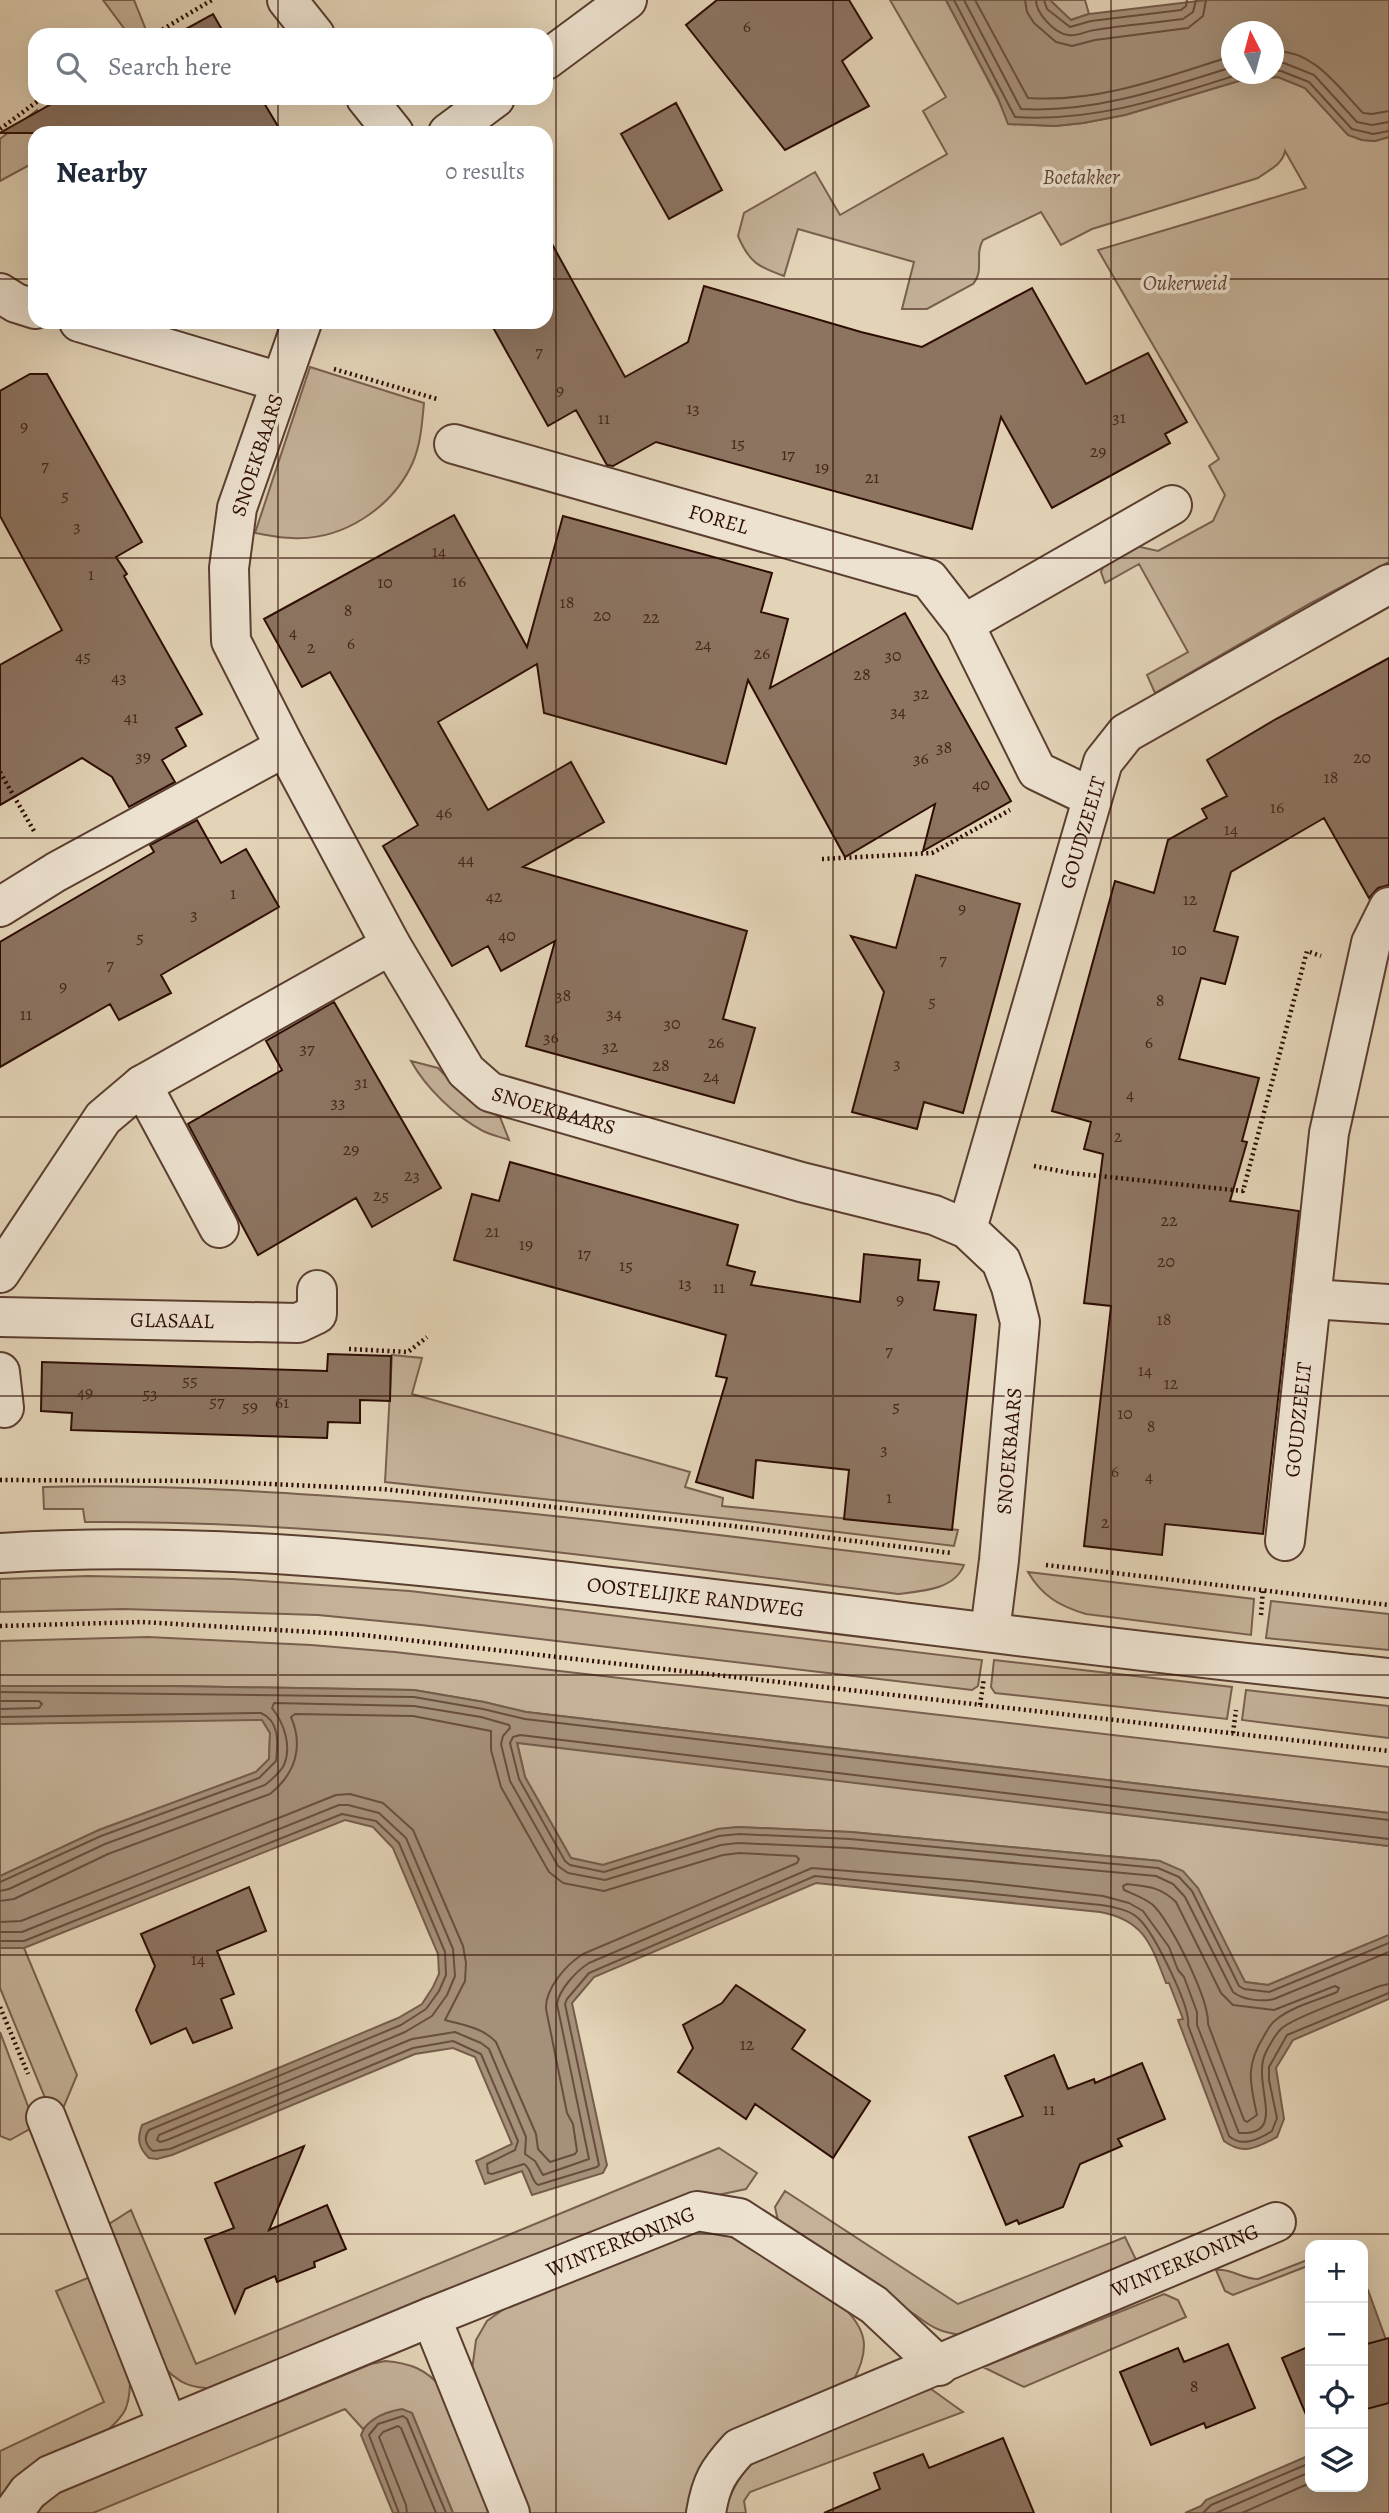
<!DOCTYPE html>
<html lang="en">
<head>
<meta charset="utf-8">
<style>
	body { margin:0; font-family:Alegreya,serif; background:#f6f6f7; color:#1f2937 }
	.controls { position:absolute; right:21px; bottom:21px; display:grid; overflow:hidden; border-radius:14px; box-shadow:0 7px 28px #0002 }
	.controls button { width:63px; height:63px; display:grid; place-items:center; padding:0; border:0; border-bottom:2px solid #e0e1e3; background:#fff; color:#1f2937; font:35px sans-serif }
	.compass { position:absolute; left:1221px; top:21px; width:63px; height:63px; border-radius:50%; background:#fff; box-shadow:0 7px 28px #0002; rotate:354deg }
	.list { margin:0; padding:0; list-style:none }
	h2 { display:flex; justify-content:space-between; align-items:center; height:91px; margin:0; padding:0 28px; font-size:30px }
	h2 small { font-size:23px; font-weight:400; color:#747a83 }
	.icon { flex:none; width:38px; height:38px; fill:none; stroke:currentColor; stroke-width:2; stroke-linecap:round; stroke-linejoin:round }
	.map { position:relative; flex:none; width:1389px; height:2513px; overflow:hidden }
	.search { position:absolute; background:#fff; box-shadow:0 7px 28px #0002; left:28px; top:28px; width:525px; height:77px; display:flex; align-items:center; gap:18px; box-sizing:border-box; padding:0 24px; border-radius:21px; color:#747a83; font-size:26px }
	.panel { position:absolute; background:#fff; box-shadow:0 7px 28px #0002; left:28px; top:126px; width:525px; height:203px; border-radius:21px }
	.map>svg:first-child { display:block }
</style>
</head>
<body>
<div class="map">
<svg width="1389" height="2513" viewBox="0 0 1389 2513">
	<rect width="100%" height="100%" fill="#e3d3b7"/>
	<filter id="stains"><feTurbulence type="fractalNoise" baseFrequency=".00286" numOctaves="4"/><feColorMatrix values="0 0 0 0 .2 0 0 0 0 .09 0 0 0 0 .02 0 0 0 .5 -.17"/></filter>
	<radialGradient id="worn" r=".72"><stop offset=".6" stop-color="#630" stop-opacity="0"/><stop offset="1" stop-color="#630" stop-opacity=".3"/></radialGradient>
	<path fill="#c4b198" stroke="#785f4e" stroke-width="2" d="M103,0h31l12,30 -10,5h-7z
		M890,0h56l52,99 11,25 46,2 28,-3 42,-8 117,-35 36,-3 27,11 43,47 14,5 13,1 14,-4v425l-78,41 -156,90 -8,-18 41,-23 -49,-88 -34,19 -4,-11 4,-10 31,-16 22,5 55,-30 12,-26 -16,-29 10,-7 -121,-209 208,-62 -21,-37c-2,13 -16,19 -27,27l-166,51 -31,16 -20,-33 -58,28c-9,15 2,30 -10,44l-46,25h-25l12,-47 -116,-33 -14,47c-26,-9 -35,-14 -46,-40l6,-23 71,-41 25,43 107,-61 -24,-43 23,-14z
		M1050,0h35l4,14 -19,6z
		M37,110l12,23h-14v29l-35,19v-42z
		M310,367l114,36c-2,20 -3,40 -11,59 -20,45 -70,79 -121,76 -12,0 -25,-3 -37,-5z
		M411,1061l27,7 29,30 33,19 9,23c-8,-3 -18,-5 -26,-9 -28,-15 -57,-43 -72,-70z
		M392,1355l30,3 -10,36 278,78 -5,15 38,11 -1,8 236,24 -4,16 -224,-27 -345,-37z
		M43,1487c118,-3 236,5 354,14 189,16 378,41 567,64 -10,25 -42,26 -66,29 -270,-33 -541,-74 -813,-72l-2,-13h-39z
		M1028,1572l226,27 -3,36 -165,-21c-27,-8 -44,-18 -58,-42z
		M88,1576l144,3 178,12 572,69 -4,26 -6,4 -551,-65 -103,-10 -195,-6 -123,3v-33z
		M1271,1601l118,13v36l-123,-12z
		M148,1637l163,8 84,7 994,115v46l-863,-101 -42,-10 -70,-12 -242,-4h-172v-45z
		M994,1660l238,27 -5,32 -232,-26 -4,-6z
		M1246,1690l143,16v32l-147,-18z
		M228,1719l34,1 8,13 -1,26 -13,13 -157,58 -99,46v-152z
		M517,1742l872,104v89l-121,50 -23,-3 -21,-39 -64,-82 -309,-29 -113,-5 -20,2 -115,36 -32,-7 -46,-81z
		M9,1947l15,1 53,127 -15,36 -10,4 -52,-127v-40z
		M0,2032l34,90 -6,8 -18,10 -10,-4z
		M719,2148l38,25 -11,16 -28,6 -494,193c-32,2 -45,-3 -67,-28l-51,-134 25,-16 65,154z
		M785,2191l173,113 167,-67 14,29 -177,69c-19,-2 -30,-7 -45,-19l-138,-90 -4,-19z
		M698,2232h22l21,9 98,62c29,26 32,46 13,80l-121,56 -42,74h-162l-55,-143 4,-30 11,-19 17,-12 168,-71z
		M1310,2259v6l-77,30 -8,-4 -9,-21c15,-2 26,9 42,9z
		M90,2277l40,98c0,12 0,22 -4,33 -12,29 -96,75 -126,94v-51l104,-49 -48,-111z
		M1164,2294l14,6 8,17 -162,70 -41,-20z
		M385,2361c25,2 41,8 58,28l53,124h-43l-41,-100c-19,-7 -35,2 -49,16l-18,-20 -252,104h-57l16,-17 21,-10 298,-122z
		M931,2389l32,23 -213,80 -6,9 2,12h-22c11,-33 20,-46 49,-66z"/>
	<path fill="#a5907a" stroke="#755c4a" stroke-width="2" fill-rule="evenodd" d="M946,0h104l21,20 18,-6 118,-14h182v137l-14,4 -13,-1 -14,-5 -43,-47 -27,-11 -36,3 -117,35 -42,8 -28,3 -47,-2 -10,-26zM1232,32h42v42h-42z
		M0,1686h172l242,4 70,12 42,10 863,101v33l-872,-103 8,34 46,81 32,7 115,-36 20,-2 113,5 309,29 23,10 15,17 47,94 23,3 121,-50v64l-96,41 -17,28 8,51 -7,18c-20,10 -33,19 -53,4l-46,-121 5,-1 -14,-36h-3c-15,-39 -22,-63 -66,-71l-284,-29 -222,94 -22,26 35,162 -4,8 -71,22 -10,-24 -37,13 -9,-23 36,-17 -37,-87 -22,-9 -38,6 -243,101 -15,4 -8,-1c-11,-11 -12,-19 -7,-33l256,-107 24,-14 11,-17 6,-13 -1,-20 -45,-106 -20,-21 -28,-7 -321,128h-24v-72l99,-46 157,-58 13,-13 1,-26 -8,-13 -262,4z
		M1363,2288l5,2 21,58v165h-204l16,-7 5,-6 104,-45v32h53z
		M402,2409l10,4 41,100h-60l-32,-78c6,-17 25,-23 41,-26z"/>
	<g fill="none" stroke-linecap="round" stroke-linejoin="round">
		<path stroke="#694e3e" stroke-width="2" d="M954,0l61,117c81,5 149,-19 225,-43
			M964,0l57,109c73,4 142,-20 211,-42
			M975,0l53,98c70,5 138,-21 204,-42
			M1025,0l2,12 7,11 22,19 16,4 23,-6 93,-12 15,-12 3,-16
			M1036,0c0,13 18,33 32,35 8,2 18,-4 27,-5 29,-5 59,-7 88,-11l10,-7 3,-12
			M1044,0l3,9 23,18 21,-6 90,-11 5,-4 1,-6
			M1274,51c40,-1 64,36 89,62l9,1 17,-3
			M1274,62l10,1 30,12 43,47 15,3 17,-3
			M1274,71h7l28,11 43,47 21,5 16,-3
			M0,1692l414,5 69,12 42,10 864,101
			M0,1701h39l3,3 -3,4 -39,1
			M0,1717l261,-4c19,8 17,31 15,48l-17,17 -158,58 -101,46
			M1389,1839l-869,-104 -7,2 -3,6 9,36 46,82 5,4 34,7 115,-36 20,-2 111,5 308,29 21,9 13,14 47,95 5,3 25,3 120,-49
			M1127,1884c20,2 34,3 49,18l45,91 12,12 41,5 61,-24 4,2 -2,4c-18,8 -44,14 -60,27 -6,4 -10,11 -13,17 -19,30 -14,47 -7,79l-10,7 -3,-2 -36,-96c1,-25 -37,-102 -55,-119 -8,-7 -20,-11 -29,-15l-1,-4z
			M0,1891l9,-2 96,-45 160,-59c6,-5 15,-12 19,-20 8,-19 0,-42 -12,-57l2,-5 140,3 67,11 28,8 1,3 -7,8 -2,8 9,37 48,85 10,7 37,7 116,-35 17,-2 112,5 306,28 17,8 12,13 48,95c10,8 28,10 41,7l115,-47
			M0,1901l14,-2 94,-45 162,-60c25,-20 34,-47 21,-77l4,-3 118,2 78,15v19l10,37 48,85 14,11 41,8 119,-36 16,-2 57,3 3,3 -2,4 -214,91c-16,10 -38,34 -37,55l21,104 6,11 4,27 -2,3 -25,8 -12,-13 -2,-15 -40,-92c-14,-15 -34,-17 -51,-22l20,-39 1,-18 -3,-17 -50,-116 -30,-27 -33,-9 -14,1 -315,126 -21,1
			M0,1932h22l317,-127h9l31,8 27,25 47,111 2,27 -8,19 -15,21 -27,16 -246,103 -2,5 3,2 7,-2 245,-101 43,-7 26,11 8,6 37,88 -1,17 10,7 8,14 46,-16 -32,-155c2,-14 19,-33 32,-41l223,-95 159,13 132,15 26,7 14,8 26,36 9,23 6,7 13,35v13l42,108c51,3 11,-50 27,-81 4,-8 9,-17 15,-23 10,-11 81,-36 99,-43l9,-2
			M0,1941h24l318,-127 34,7 23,22 46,109 1,23 -7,16 -13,18 -25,16 -252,105c-6,7 -3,16 4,21l17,-2 243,-101 40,-7 28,13 37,87 -3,9 -28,14 1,9 4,1 32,-10c8,5 7,17 14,21l59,-18 2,-2 -34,-161 2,-5 22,-26 226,-97 286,29c13,2 31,5 40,16 14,15 50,86 47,104l41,111c13,12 30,3 43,-5l5,-13 -8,-38v-13l18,-32 102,-42
			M399,2513l-30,-78 9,-11 25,-8 4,3 39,94
			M407,2513l-1,-8 -27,-68 4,-5 15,-6 3,2 35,85
			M1203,2513l8,-8 99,-42
			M1216,2513l94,-41
			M1242,2513l68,-30"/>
	</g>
	<path fill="#8c7461" stroke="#2d0d03" stroke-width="2" d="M717,0h132l23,38 -30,23 27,45 -84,44 -99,-125z
		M213,14l12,21h-50z
		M62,98h199l21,35h-282z
		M676,103l46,87 -53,29 -48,-85z
		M546,233l79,144 63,-35 16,-56 157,46 61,15 110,-59 54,96 62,-31 39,69 -22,12 5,9 -118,65 -51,-91 -29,112 -316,-87 -43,24 -6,-1 -31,-55 -28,16 -58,-104h56z
		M30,374h17l95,168 -26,15 11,17 -3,2 78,138 -26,14 10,18 -24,14 13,22 -46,25 -17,-30 -30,-19 -82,47v-140l62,-35 -62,-114v-125z
		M454,515l73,132 36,-131 209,57 -11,39 27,7 -18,69 135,-75 106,188 -88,50 12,-47 -90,53 -97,-177 -22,84 -182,-51 -7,-49 -99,58 50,88 83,-48 33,60 -81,45 224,64 -24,88 32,9 -21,75 -208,-57 29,-105 -54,30 -13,-25 -36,20 -69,-120 35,-21 -88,-153 -28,15 -38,-68z
		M1389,658v227l-11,3 -9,10 -45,-80 -93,54 -17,59 24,6 -13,47 -24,-6 -22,81 80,19 -17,63 5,1 -17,59 69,10 -36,323 -98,-10 -3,31 -78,-9 27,-240 -27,-3 19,-149 -19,-5 7,-27 -39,-11 63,-230 39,12 14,-53 39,-22 -5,-9 25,-13 -20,-36 69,-41z
		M197,820l24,43 25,-14 33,58 -118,68 10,18 -52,27 -9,-16 -110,63v-125l154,-90 -4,-7z
		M916,875l104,29 -57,209 -39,-11 -7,27 -65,-17 32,-120 -33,-56 45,12z
		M334,1002l107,186 -69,39 -16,-29 -98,57 -70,-131 94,-54 -16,-29z
		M510,1162l228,63 -11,40 28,7 -4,13 109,17 4,-48 56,6 -2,20 21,2 -5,28 42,5 -24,215 -108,-11 5,-49 -93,-10 -3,38 -57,-16 31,-104 -11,-2 10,-41 -272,-75 18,-66 27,7z
		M328,1354l63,2 -1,45 -30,-1v23l-32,-1 -1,16 -256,-8 1,-17 -31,-2 1,-49 285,9z
		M249,1887l17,44 -49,20 17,43 -13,5 11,29 -39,15 -7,-15 -35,16 -15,-34 19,-44 -14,-32z
		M736,1985l69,45 -13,19 78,52 -37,57 -78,-54 -9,15 -68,-47 15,-24 -10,-23 39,-22z
		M1054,2055l14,34 26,-10 1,4 47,-20 23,56 -47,20 4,7 -42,18 -17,43 -44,17 -2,-4 -11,5 -37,-88 54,-21 -18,-40z
		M304,2146l-35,84 58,-25 19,44 -32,13 1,5 -38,15 -2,-6 -30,13 -10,24 -30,-74 29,-11 -19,-45z
		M1389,2338v65l-26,7v-65z
		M1228,2344l27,64 -49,20 -2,-5 -53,22 -31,-73 58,-24 6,14z
		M1310,2346v78l-28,-66z
		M1003,2438l31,75h-210l56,-24 -6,-16 49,-19 6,14z"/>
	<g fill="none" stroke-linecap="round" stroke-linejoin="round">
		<defs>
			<g id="minor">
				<path d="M287,0l28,35"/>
				<path d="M546,60l81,-60"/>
				<path d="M366,98l28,35"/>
				<path d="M448,133l47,-35"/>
				<path d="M0,293l16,10 19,6"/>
				<path d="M79,322l201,60"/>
				<path id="s1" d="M302,322l-65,186 -8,60 2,73 54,106 106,198 75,126 24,21 311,90 133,33 33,14 34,32 10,26 9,35 -21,238 -9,72"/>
				<path id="s2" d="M454,444l475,135 35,45 73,147 54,26"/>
				<path d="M964,624l208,-119"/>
				<path d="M0,907l56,-35 229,-125"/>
				<path d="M142,1085l77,143"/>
				<path id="s3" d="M967,1229l136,-467 23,-29 263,-149"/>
				<path d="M0,1273l103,-155 39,-33 249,-140"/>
				<path d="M1311,1299l78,5"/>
				<path id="s4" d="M0,1317l298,6 19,-9v-24"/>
				<path d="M0,1372l4,36"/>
				<path id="s5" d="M1285,1541l44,-408 42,-190 18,-36"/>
				<path id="s6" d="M0,1553c198,-13 398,9 595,32 265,30 529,67 794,93"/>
				<path d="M46,2117l122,309"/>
				<path d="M431,2317l79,196"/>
				<path id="s7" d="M13,2513l15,-21 22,-17 381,-158 266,-106 42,7 135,87 65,61"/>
				<path id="s8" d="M706,2513c5,-31 12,-42 33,-65l537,-226"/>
			</g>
		</defs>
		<use href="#minor" stroke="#5a3e30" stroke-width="42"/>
		<path stroke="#2d0d03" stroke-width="4.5" stroke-dasharray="2 3.5" stroke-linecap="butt" d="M153,35l59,-35
			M0,129l42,-31
			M334,369l103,30
			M0,772l34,59
			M822,859l110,-6 78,-43
			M1034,1166l36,7 173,18 64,-240 14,5
			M349,1349l59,3 19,-15
			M0,1480l203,1 179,8 351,37 218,27
			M1046,1565l343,40
			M1261,1615l2,-26
			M0,1626l142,-4 221,13 1026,116
			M980,1705l4,-27
			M1233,1733l3,-23
			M0,2007l28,67"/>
		<use href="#minor" stroke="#ede2d0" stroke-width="38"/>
	</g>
	<path fill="none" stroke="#2d0d03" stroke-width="2" stroke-opacity="0.55" d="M278,0v35M556,0v2513M833,0v2513M1111,0v2513M278,98v35M0,279h35M546,279h843M278,322v2191M0,558h1389M0,838h1389M0,1117h1389M0,1396h1389M0,1675h1389M0,1955h1389M0,2234h1389"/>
	<g text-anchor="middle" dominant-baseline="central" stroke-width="7" stroke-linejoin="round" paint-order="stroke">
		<g font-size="18" fill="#45271a">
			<text x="747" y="26">6</text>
			<text x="539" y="351">7</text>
			<text x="560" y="390">9</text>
			<text x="693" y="408">13</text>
			<text x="1119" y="417">31</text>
			<text x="604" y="418">11</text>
			<text x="24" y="426">9</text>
			<text x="738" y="443">15</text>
			<text x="1098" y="451">29</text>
			<text x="788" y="454">17</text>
			<text x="45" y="465">7</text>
			<text x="822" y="467">19</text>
			<text x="872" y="477">21</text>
			<text x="65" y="495">5</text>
			<text x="77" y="526">3</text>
			<text x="439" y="551">14</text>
			<text x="91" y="574">1</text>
			<text x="459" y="581">16</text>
			<text x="385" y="582">10</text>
			<text x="567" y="602">18</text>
			<text x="348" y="610">8</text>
			<text x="602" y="615">20</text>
			<text x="651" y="617">22</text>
			<text x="293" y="632">4</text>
			<text x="351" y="643">6</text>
			<text x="703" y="644">24</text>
			<text x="311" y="647">2</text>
			<text x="762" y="653">26</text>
			<text x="893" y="655">30</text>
			<text x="83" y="656">45</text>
			<text x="862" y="674">28</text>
			<text x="119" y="677">43</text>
			<text x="921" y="693">32</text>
			<text x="898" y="711">34</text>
			<text x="131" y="717">41</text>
			<text x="944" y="747">38</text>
			<text x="143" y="756">39</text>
			<text x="1362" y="757">20</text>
			<text x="921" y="758">36</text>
			<text x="1331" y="777">18</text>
			<text x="981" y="784">40</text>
			<text x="1277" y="807">16</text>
			<text x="444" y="812">46</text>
			<text x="1231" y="829">14</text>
			<text x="466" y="859">44</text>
			<text x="233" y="893">1</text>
			<text x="494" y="896">42</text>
			<text x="1190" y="899">12</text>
			<text x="962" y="908">9</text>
			<text x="194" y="914">3</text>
			<text x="507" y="935">40</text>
			<text x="140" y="937">5</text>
			<text x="1179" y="949">10</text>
			<text x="943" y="959">7</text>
			<text x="110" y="964">7</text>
			<text x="63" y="986">9</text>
			<text x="563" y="995">38</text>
			<text x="1160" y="1000">8</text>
			<text x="932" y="1001">5</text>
			<text x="614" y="1013">34</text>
			<text x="26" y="1014">11</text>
			<text x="672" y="1023">30</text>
			<text x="551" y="1037">36</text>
			<text x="716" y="1042">26</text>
			<text x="1149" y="1042">6</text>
			<text x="610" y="1046">32</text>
			<text x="307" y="1048">37</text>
			<text x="897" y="1063">3</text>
			<text x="661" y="1065">28</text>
			<text x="711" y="1076">24</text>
			<text x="361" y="1082">31</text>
			<text x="1130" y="1094">4</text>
			<text x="338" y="1102">33</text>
			<text x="1118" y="1136">2</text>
			<text x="351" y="1149">29</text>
			<text x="412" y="1175">23</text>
			<text x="381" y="1195">25</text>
			<text x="1169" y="1220">22</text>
			<text x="492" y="1231">21</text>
			<text x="526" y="1244">19</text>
			<text x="584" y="1253">17</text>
			<text x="1166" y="1261">20</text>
			<text x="626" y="1265">15</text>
			<text x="685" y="1283">13</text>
			<text x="719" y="1287">11</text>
			<text x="900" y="1299">9</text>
			<text x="1164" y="1319">18</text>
			<text x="889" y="1350">7</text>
			<text x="1145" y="1370">14</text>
			<text x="190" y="1380">55</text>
			<text x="1171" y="1383">12</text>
			<text x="85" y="1392">49</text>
			<text x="150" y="1393">53</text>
			<text x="217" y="1401">57</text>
			<text x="282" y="1402">61</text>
			<text x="250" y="1406">59</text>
			<text x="896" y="1406">5</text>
			<text x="1125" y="1413">10</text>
			<text x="1151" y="1426">8</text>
			<text x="884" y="1449">3</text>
			<text x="1115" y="1471">6</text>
			<text x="1149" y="1476">4</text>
			<text x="889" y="1497">1</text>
			<text x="1105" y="1522">2</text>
			<text x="198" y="1959">14</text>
			<text x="747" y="2044">12</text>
			<text x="1049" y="2109">11</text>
			<text x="1194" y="2386">8</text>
		</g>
		<g font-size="21" font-style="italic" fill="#624637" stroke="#ede2d0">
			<text x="1081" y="177">Boetakker</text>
			<text x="1185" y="283">Oukerweid</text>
		</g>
		<g font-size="21" fill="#2d0d03" stroke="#ede2d0">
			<text transform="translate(257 455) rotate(-72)">SNOEKBAARS</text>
			<text stroke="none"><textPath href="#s2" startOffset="275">FOREL</textPath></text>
			<text stroke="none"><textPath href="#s3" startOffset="413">GOUDZEELT</textPath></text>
			<text stroke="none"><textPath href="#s1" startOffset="919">SNOEKBAARS</textPath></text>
			<text stroke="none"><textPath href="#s4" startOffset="172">GLASAAL</textPath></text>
			<text stroke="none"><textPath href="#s5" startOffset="122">GOUDZEELT</textPath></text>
			<text transform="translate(1009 1451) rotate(-85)">SNOEKBAARS</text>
			<text stroke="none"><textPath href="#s6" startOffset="698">OOSTELIJKE RANDWEG</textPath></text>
			<text stroke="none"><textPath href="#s7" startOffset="670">WINTERKONING</textPath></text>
			<text stroke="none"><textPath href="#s8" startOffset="558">WINTERKONING</textPath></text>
		</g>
	</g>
	<rect width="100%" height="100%" filter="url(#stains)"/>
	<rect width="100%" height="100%" fill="url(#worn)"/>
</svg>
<div class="controls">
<button>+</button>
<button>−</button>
<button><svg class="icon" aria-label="locate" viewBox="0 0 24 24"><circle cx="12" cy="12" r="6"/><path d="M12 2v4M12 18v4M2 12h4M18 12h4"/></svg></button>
<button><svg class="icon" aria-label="layers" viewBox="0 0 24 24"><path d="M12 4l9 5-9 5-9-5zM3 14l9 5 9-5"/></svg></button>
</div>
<svg class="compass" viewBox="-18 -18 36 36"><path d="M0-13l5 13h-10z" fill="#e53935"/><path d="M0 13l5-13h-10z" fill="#747a83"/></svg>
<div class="search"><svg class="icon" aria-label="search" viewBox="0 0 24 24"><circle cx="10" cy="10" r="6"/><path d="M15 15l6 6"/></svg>Search here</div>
<section class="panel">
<h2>Nearby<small>0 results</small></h2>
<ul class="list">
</ul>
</section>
</div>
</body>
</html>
